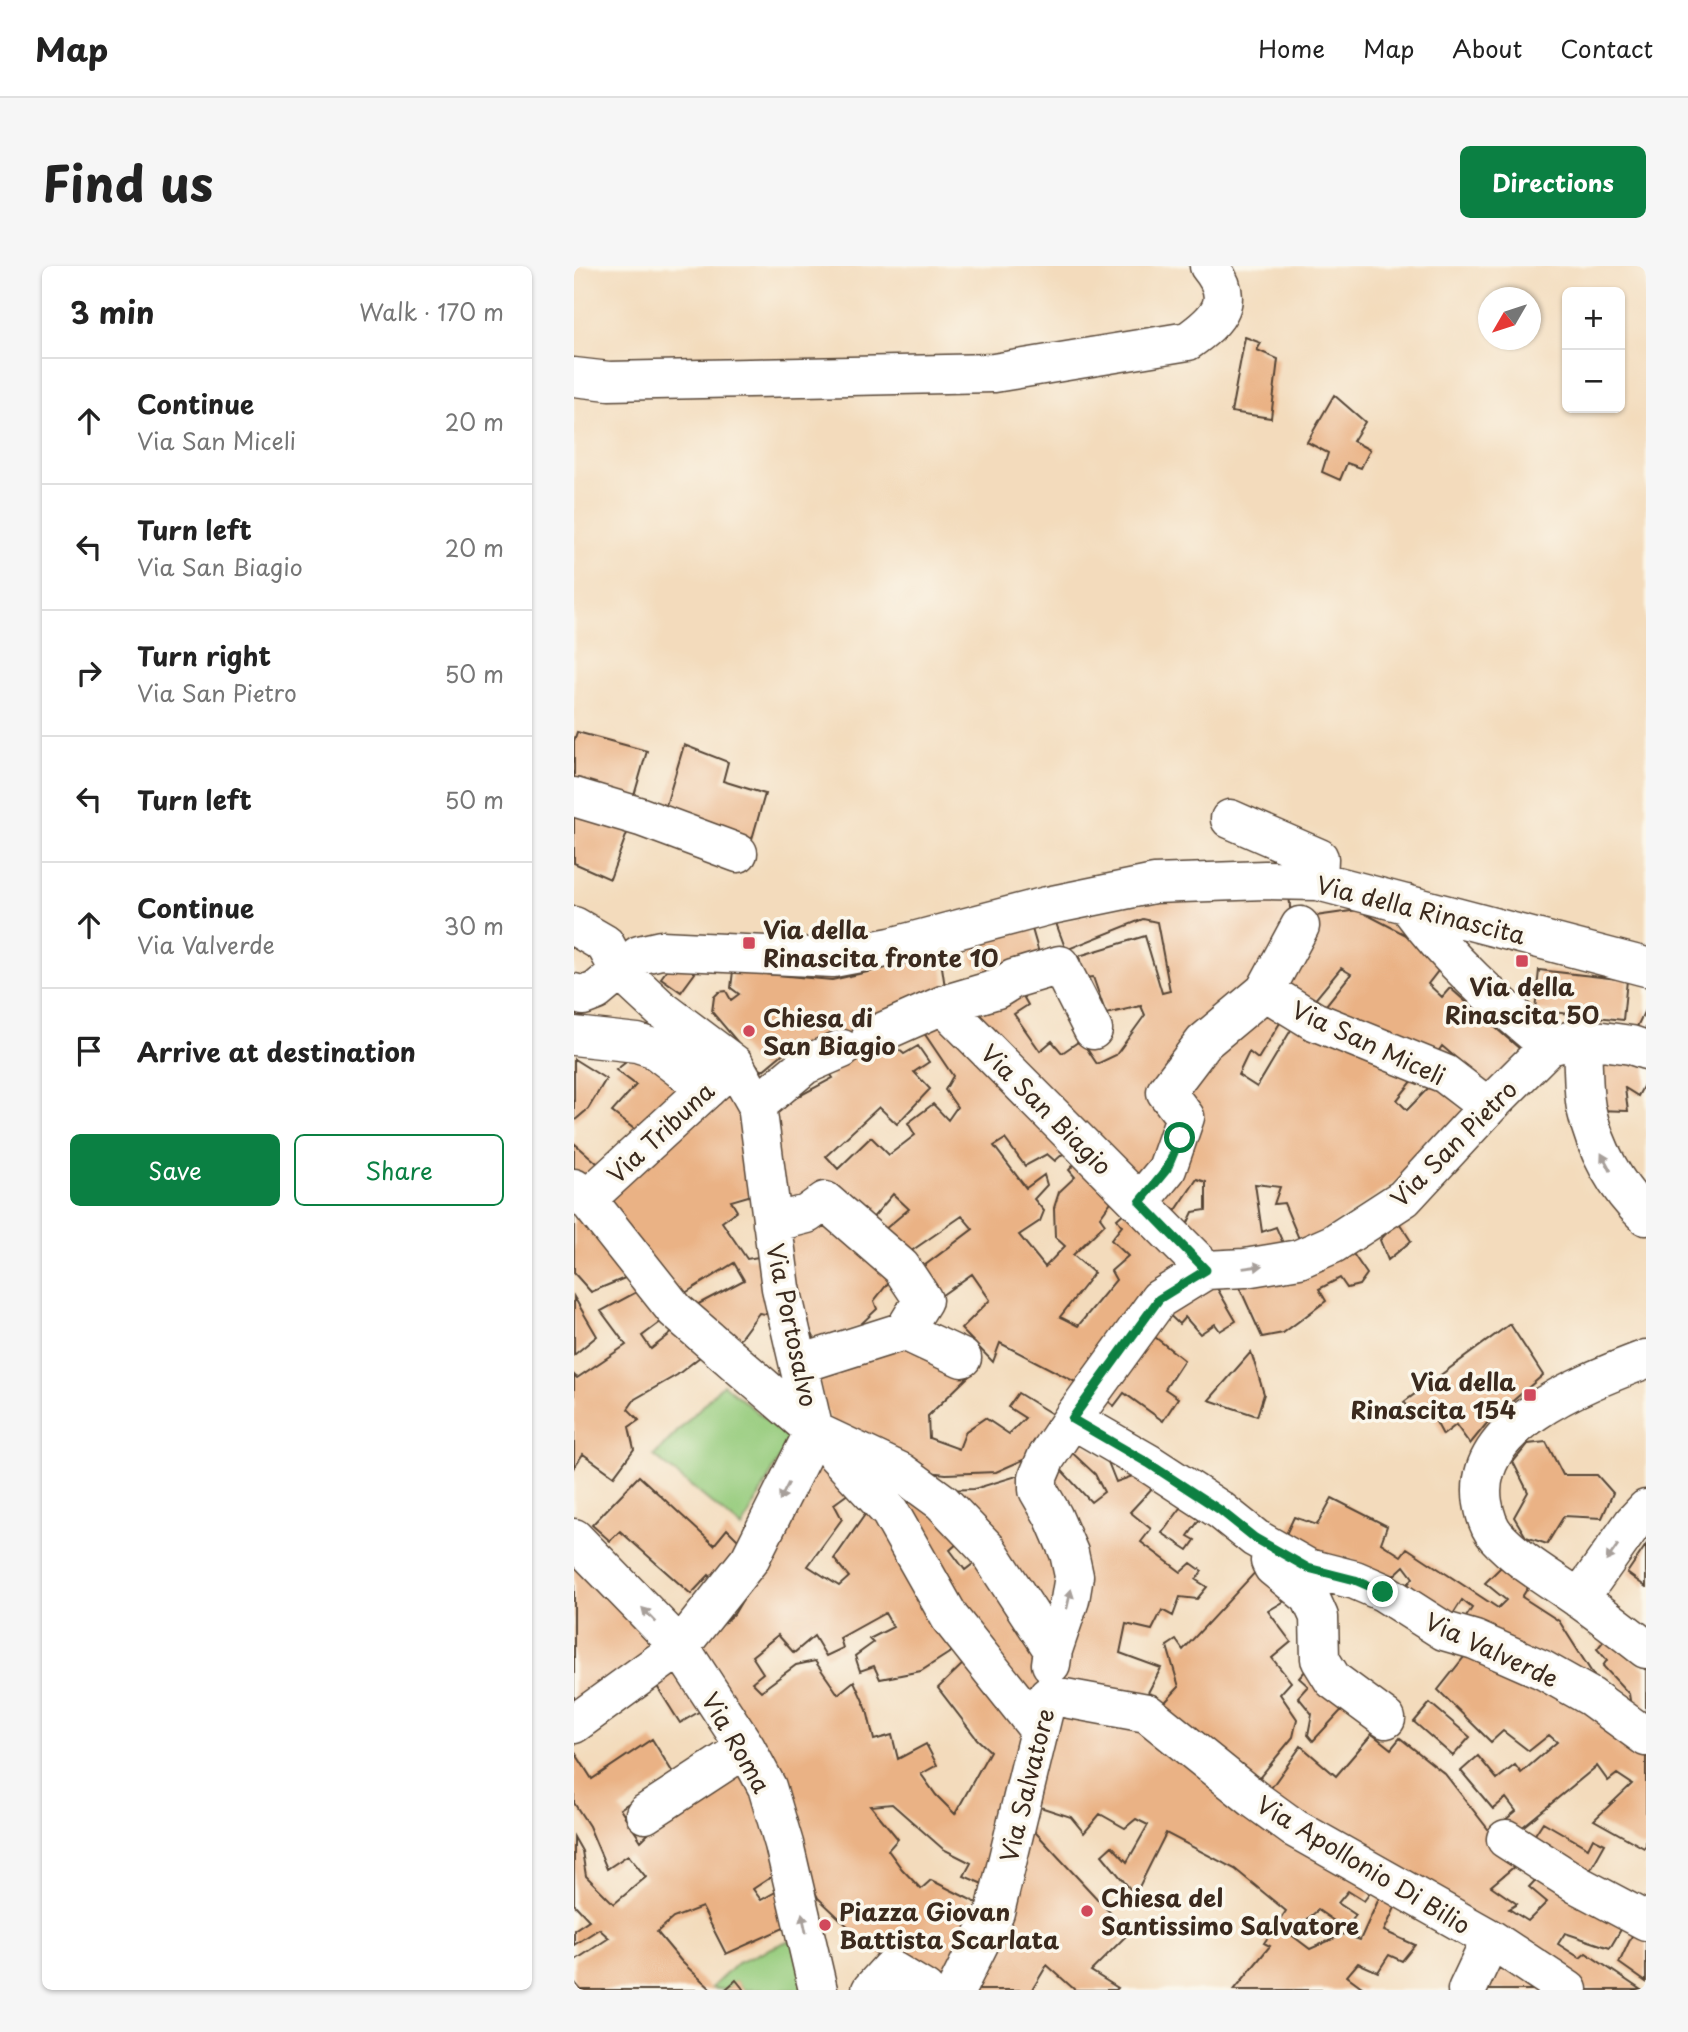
<!DOCTYPE html>
<html lang="en">
<head>
<meta charset="utf-8">
<style>
	body { margin:0; font-family:"Playpen Sans",sans-serif; background:#f6f6f6; color:#222 }
	.controls { position:absolute; right:21px; top:21px; display:grid; overflow:hidden; border-radius:10px; box-shadow:0 2px 5px #0004 }
	.controls button { width:63px; height:63px; display:grid; place-items:center; padding:0; border:0; border-bottom:2px solid #e0e0e0; background:#fff; color:#222; font:35px sans-serif }
	.compass { position:absolute; left:904px; top:21px; width:63px; height:63px; border-radius:50%; background:#fff; box-shadow:0 2px 5px #0004; rotate:231deg }
	.stop { position:absolute; width:21px; height:21px; margin:-16px; border:5px solid #0b8043; border-radius:50%; background:#fff }
	.stop.end { background:#0b8043; border-color:#fff; box-shadow:0 2px 7px #0008 }
	.list { margin:0; padding:0; list-style:none }
	h2 { display:flex; justify-content:space-between; align-items:center; height:91px; margin:0; padding:0 28px; font-size:30px }
	h2 small { font-size:23px; font-weight:400; color:#767676 }
	.list li { display:grid; grid-template-columns:46px 1fr auto; gap:21px; align-items:center; box-sizing:border-box; height:126px; padding:0 28px; border-top:2px solid #e0e0e0 }
	.list b { display:block; font-size:26px; white-space:nowrap }
	.list p { margin:0; font-size:23px; white-space:nowrap; color:#767676 }
	.list em { font-size:23px; font-style:normal; color:#767676 }
	.actions { display:flex; gap:14px; padding:21px 28px }
	.actions a { flex:1; padding:16px 0; border:2px solid #0b8043; border-radius:10px; text-align:center; font-size:24px; color:#0b8043 }
	.actions .main { background:#0b8043; color:#fff }
	.icon { flex:none; width:38px; height:38px; fill:none; stroke:currentColor; stroke-width:2; stroke-linecap:round; stroke-linejoin:round }
	.map { position:relative; flex:none; width:1072px; height:1724px; overflow:hidden; border-radius:10px }
	header { display:flex; align-items:center; gap:42px; box-sizing:border-box; height:98px; padding:0 35px; background:#fff; border-bottom:2px solid #e0e0e0 }
	header strong { font-size:33px }
	nav { display:flex; gap:38px; margin-inline-start:auto; font-size:24px }
	.intro { display:flex; align-items:center; justify-content:space-between; box-sizing:border-box; height:168px; padding:0 42px }
	h1 { margin:0; font-size:49px }
	.button { padding:18px 32px; border-radius:10px; background:#0b8043; color:#fff; font-size:24px; font-weight:700 }
	main { display:flex; gap:42px; padding:0 42px }
	aside { flex:1; background:#fff; border-radius:10px; box-shadow:0 2px 5px #0004 }
	.map>svg:first-child { display:block }
</style>
</head>
<body>
<header>
<strong>Map</strong>
<nav><a>Home</a><a>Map</a><a>About</a><a>Contact</a></nav>
</header>
<div class="intro"><h1>Find us</h1><a class="button">Directions</a></div>
<main>
<aside>
<h2>3 min<small>Walk · 170 m</small></h2>
<ul class="list">
<li><svg class="icon" aria-label="ahead" viewBox="0 0 24 24"><path d="M12 20V5M6 11l6-6 6 6"/></svg><div><b>Continue</b><p>Via San Miceli</p></div><em>20 m</em></li>
<li><svg class="icon" aria-label="left" viewBox="0 0 24 24"><path d="M17 20v-9H6M10 6l-5 5 5 5"/></svg><div><b>Turn left</b><p>Via San Biagio</p></div><em>20 m</em></li>
<li><svg class="icon" aria-label="right" viewBox="0 0 24 24"><path d="M7 20v-9h11M14 6l5 5-5 5"/></svg><div><b>Turn right</b><p>Via San Pietro</p></div><em>50 m</em></li>
<li><svg class="icon" aria-label="left" viewBox="0 0 24 24"><path d="M17 20v-9H6M10 6l-5 5 5 5"/></svg><div><b>Turn left</b></div><em>50 m</em></li>
<li><svg class="icon" aria-label="ahead" viewBox="0 0 24 24"><path d="M12 20V5M6 11l6-6 6 6"/></svg><div><b>Continue</b><p>Via Valverde</p></div><em>30 m</em></li>
<li><svg class="icon" aria-label="arrive" viewBox="0 0 24 24"><path d="M6 21V4h12l-3 4 3 4H6"/></svg><div><b>Arrive at destination</b></div></li>
</ul>
<div class="actions"><a class="main">Save</a><a>Share</a></div>
</aside>
<div class="map">
<svg width="1072" height="1724" viewBox="0 0 1072 1724">
	<rect width="100%" height="100%" fill="#fbf7ec"/>
	<filter id="ink" filterUnits="userSpaceOnUse"><feTurbulence type="fractalNoise" baseFrequency=".0143" numOctaves="2"/><feDisplacementMap in="SourceGraphic" scale="14" xChannelSelector="R" yChannelSelector="G"/><feConvolveMatrix kernelMatrix="1 2 1 2 8 2 1 2 1" color-interpolation-filters="sRGB"/></filter>
	<filter id="wash" filterUnits="userSpaceOnUse"><feTurbulence type="fractalNoise" baseFrequency=".00686" numOctaves="4" result="noise"/><feDisplacementMap in="SourceGraphic" scale="28" xChannelSelector="R" yChannelSelector="G"/><feGaussianBlur stdDeviation="1.57" result="paint"/><feColorMatrix in="noise" values="0 0 0 0 0 0 0 0 0 0 0 0 0 0 0 0 0 1.4 0 .05"/><feComposite in="paint" operator="in"/></filter>
	<g filter="url(#wash)">
		<rect width="100%" height="100%" fill="#f3dbbc"/>
		<path fill="#97cc7e" stroke="#697b4e" stroke-width="2" d="M149,1118l67,55 -48,89 -88,-72z
			M223,1671l8,53h-61l-8,-9 -11,9 -14,-2 26,-25z"/>
		<g id="blocks">
			<path fill="#eab285" d="M671,71l16,6 -4,7 21,9 -7,59 -40,-6z
				M760,129l31,27 -12,19 17,9 -9,18 -14,-5 -7,17 -18,-8 6,-19 -21,-11z
				M3,466l70,19 -16,55 -57,-17v-48z
				M110,479l44,17 -5,19 42,13 -13,45 -88,-27z
				M0,540l56,19 -20,54 -36,-16z
				M715,624l2,35 -14,34 -62,62 -37,97 -41,73 -175,-180 57,-22 9,16 -14,9 26,37 12,-10 10,12 19,-13 16,24 19,-9 29,-40 -4,-9 -35,8 -13,-37 -9,1 -5,-22 66,-20 17,57 8,-2 -13,-69 -14,-3 -77,31 -10,-27 66,-17z
				M784,644l54,28 29,29 -13,17 14,13 8,-9 71,62 -32,36 -47,-40 -11,16 -113,-47 33,-41 -10,-6 -32,39 -36,-18 43,-73z
				M456,656l11,38 -43,16 -26,-14v-19z
				M101,693l20,14 -14,19 -20,-14z
				M348,694h19l5,34 -57,47 15,13 14,-8 11,16 -15,10 16,17 -33,35 -18,-17 -53,49 12,13 33,-32 18,18 26,-20 -7,-12 25,-19 15,16 9,-13 -12,-17 8,-14 -31,-46 19,-13 132,128 -18,16 -8,-7 -22,12 -20,-27 -11,7 32,42 18,-13 3,10 -13,14 10,12 -4,10 -21,14 26,32 20,-21 -10,-9 -1,-29 5,-16 16,-15 -6,-7 11,-12 38,34 -18,25 5,7 -32,31 21,18 -34,44 18,9 38,-46 -5,-9 17,-15 -17,-16 11,-14 -5,-7 16,-14 59,59 -107,123 -85,-44 -7,19 -32,-33 29,-29 -18,-26 -34,24 -22,-26 57,-43 -11,-13 -58,40 -26,-21 31,-26 -16,-15 -28,33 -73,-14 -28,-98 69,-37 -7,-10 -8,-19 -32,2 -24,20 -50,-59 2,-15 5,-5 7,-1 5,9 8,-6 -8,-6 2,-17 99,9z
				M965,704l88,10 -4,40 -88,-10z
				M690,734l22,13 -28,46 -9,-7 -11,23 19,12 40,-67 125,49 -25,31 10,10 30,-31 28,35 -32,41 -131,91 -18,-43 -10,1 6,-17 -25,-3 7,48 14,-5 10,23 -75,14 -27,-33 9,-19 13,-2v-28l-9,-3 -21,31 -22,-15 23,-102z
				M1072,742v31l-13,-4z
				M1026,784l46,9v22l-8,15 -13,-8 3,23 -32,-1z
				M65,786l55,42 -52,41 -30,-23 24,-27 -20,-15z
				M0,793l32,20 -18,30 -14,12z
				M157,807l31,119 -31,9 6,10 -15,11 25,37 23,-4 10,61 -21,-3 -24,32 -46,-36 55,-29 -10,-17 -57,35 -78,-100z
				M0,877l30,26 -30,9z
				M0,934l63,73 -46,19 -17,-19z
				M248,944l74,63 -22,28 3,8 -17,16 -42,21 -32,-67 -8,-53z
				M824,955l13,20 -23,19 -8,-20z
				M773,979l20,29 -8,11 -12,3 -7,-10 -21,11 7,12 -43,32 -21,4 -24,-53z
				M636,1010l26,45 -16,10 -5,-7 -15,10 -15,-17 -6,7 -17,-16z
				M70,1022l26,27 -28,21 9,13 27,-21 27,25 -28,22 -42,24 -7,10 11,11 -10,7 5,22 -20,27 -31,-22 -9,13v-92l3,3 49,-33 -25,-34z
				M0,1031l23,39 -23,19z
				M936,1058l33,51 -56,48 -17,21 -14,-19 -13,10 -16,-30 -13,9 -10,-12z
				M572,1064l38,30 -19,29 13,9 -15,23 -39,-28 -10,13 -14,-12z
				M332,1078l65,30 -43,42 1,22 30,11 7,-18 19,-13 24,16 16,-16 -17,-11 10,-14 44,27 -21,32 -45,20 -50,2 -35,-4 -75,-38 -13,-32 -7,-33z
				M677,1086l13,42 -7,22 -48,-16z
				M503,1171l31,25 8,20 28,-10 12,12 -26,28 21,17 -10,13 40,30 10,-9 11,8 -6,9 11,7 -10,12 -17,-2 -7,19 -11,-6 -10,20 -26,-6 -6,29 41,15 -20,38 -110,1 -172,-238 107,67 -16,14 15,20 17,-13 75,108 3,-157 -6,-46 37,40 13,-10 -9,-18 -28,-26z
				M972,1176l17,33h34l16,18 -11,25 -38,-2 -17,28 -21,-7 -12,-20 14,-25 -15,-30 15,-18z
				M242,1188l40,34 -22,16 8,15 -34,47 31,20 10,-9 -15,-18 37,-53 89,140 -39,25 -41,8 -6,-13 -14,5 -5,-15 18,-13 -4,-4 24,-12 -8,-14 -45,25 3,10 -17,8 -12,-20 -20,17 -16,-18 -26,21 11,17 -11,9 9,9 35,-26 19,-4 23,33 16,-13 13,29 7,30 18,-5 6,24 28,-15 11,21 -16,9 15,21 19,19 35,-63 -13,-12 -39,-51 31,-30 63,75 -40,155 -28,-12 7,-13 -28,-14 -51,-45 -21,2 27,33 -10,11 14,19 19,20 10,-9 58,29 -41,79 -72,-35 -58,-55 -122,-249 38,-35 41,-69z
				M453,1207l35,81 -10,63 -107,-127 29,-1z
				M65,1210l75,69 13,-16 19,19 -30,34 -7,-7 -18,19 -71,-63 -10,10 -18,-16z
				M758,1232l55,28 -6,17 20,13 6,-8 91,60 8,-8 -21,-17 16,-16 28,19 -7,11 37,24 35,55 -3,9 -129,-62 10,-15 -10,-8 -14,22 -40,-38 5,-6 -9,-12 -15,14 -21,-13 -25,-11 -6,11 -56,-22 13,-28 23,8z
				M610,1238l18,12 -14,20 7,4 -7,10 -26,-17z
				M1072,1279v42l-19,-14z
				M0,1289l94,91 -94,68z
				M685,1302l34,28 -25,15 23,31 -19,16 19,24 -11,12 17,25 -4,18 -42,51 -94,-77 22,-24 -12,-41 9,-6 7,10z
				M1032,1372l40,32v56l-14,-13 -3,-19 -26,-28 4,-6 -10,-11z
				M898,1381l174,99v99l-2,3 -50,-28 38,-36 -15,-10 -9,7 -11,-15 -83,68 -10,-13 12,-10 -10,-13 -13,11 -32,-38 17,-15 19,23 18,-14 6,8 36,-31 -8,-7 -20,16 -26,-20 -12,11 -53,-52z
				M101,1397l32,44 -27,16 -27,-43z
				M733,1403l41,34 -35,38 -5,-6 4,-21 -14,-17 10,-11 -9,-8z
				M479,1436l86,22 237,161 -12,16 -16,-10 -10,12 18,12 -6,8 -10,2 -22,-15 -28,24 20,15 34,-15 16,6 22,-48 18,5 -16,34 31,14 -13,16 -13,-6 -11,17 -20,-9 -11,13 19,14h-132l36,-44 -6,-3 22,-32 -51,-42 -69,-36 -31,62 -33,-40 10,-9 15,16 21,-37 -12,-6 -11,9 -25,-14 -16,19 -13,-16 -40,-13z
				M856,1437l40,34 -17,19 -39,-34z
				M798,1468l19,15 9,-11 45,36 71,91 -25,21 26,18 -8,5 19,12 19,-19 -18,-15 16,-17 81,51 -16,27 -45,-15 -7,11 22,14 6,-5 55,37h-64l-313,-192 37,-52 35,30z
				M78,1473l21,34 -53,36 21,32 47,-46 51,-32 44,106 -30,20 8,11 27,-15 7,38 -69,31 -24,-47 -29,11 -16,14 25,30 30,28h-131l-7,-8v-21l35,-23 -10,-9 -25,16v-15l15,-10 -15,-16v-67l8,14 4,25 28,28 32,-27 -18,-22 -21,14 -18,-43 -15,-23v-52l18,28z
				M450,1554l105,113 -38,38 27,17 -2,2h-41l-28,-25 -15,25h-67z
				M969,1556l45,26 5,-10 12,6 -21,37 -57,-34z
				M1064,1657l8,6v53l-27,-19z
				M928,1689l49,35h-77z
				M162,1714l8,10h-19z"/>
		</g>
	</g>
	<g filter="url(#ink)">
		<use href="#blocks" fill-opacity="0" stroke="#574536" stroke-width="2"/>
		<g fill="none" stroke-linecap="round" stroke-linejoin="round">
			<defs>
				<path id="minor" d="M0,111l35,4 385,-8 194,-32c31,-22 49,-41 21,-75
					M0,531l67,20 97,36
					M656,553l89,39 -1,23
					M833,638c42,57 88,97 142,142
					M0,660l31,18 14,26 42,39 73,55 23,41 24,183 33,143 76,81 60,106 89,112
					M691,725l35,-65
					M0,727l9,3 13,-5 43,-36 22,-5 172,8 58,-11 156,-41 107,-22 111,-4 53,1 328,86
					M369,739l54,-16 16,-10 47,-14 33,65
					M0,770l63,7 16,5 54,41
					M297,771l72,-32 263,265
					M1007,772c3,23 1,48 5,70 9,41 30,80 60,108
					M183,839l48,-40 37,-16
					M0,922l13,11 88,111 139,121 87,41 41,30 45,47 66,101
					M13,933l147,-135
					M566,936l27,-33 18,-52 -19,-25 38,-50 61,-51 49,30 131,53 43,33
					M198,957l35,-9 18,-13 76,66 22,33 -19,31
					M1072,1093c-57,22 -176,65 -163,144 2,12 5,24 14,34 23,25 53,41 81,61 23,16 45,33 68,51
					M226,1098l104,-33 58,27
					M498,1153l76,44 72,47 35,28 53,30 47,12 28,12 61,39 31,9 68,30 48,27 55,40
					M0,1272l106,109 66,101 21,39 17,57 34,146
					M696,1295l3,6 37,30 9,20 1,42 13,21 53,39
					M1005,1333l54,-76 13,-14
					M477,1398l2,-14 17,-50 4,-24 -5,-23 -16,-37 -15,-26v-13l8,-19 26,-39 87,-120 47,-29 39,-2 54,-9 34,-15 71,-46 84,-91 61,-61 32,-8 50,7 15,5
					M474,1429l99,18 107,86 40,29 197,111 77,51
					M0,1458l106,-77 70,-88 64,-128
					M71,1548l101,-66
					M932,1573l72,46 68,36
					M297,1724l19,-21 35,21
					M382,1724l39,-78 50,-206
					M893,1724l24,-51"/>
			</defs>
			<use href="#minor" stroke="#574536" stroke-width="41"/>
			<use href="#minor" stroke="#fff" stroke-width="38"/>
		</g>
		<defs><path id="oneway-solid" d="M-6-.8H1V-3.2L6.5 0L1 3.2V.8H-6Z" transform="scale(1.75)"/></defs>
		<g fill="#a79f9a">
			<use href="#oneway-solid" transform="translate(1032 896) rotate(-118)"/>
			<use href="#oneway-solid" transform="translate(679 1001) rotate(-8)"/>
			<use href="#oneway-solid" transform="translate(210 1226) rotate(117)"/>
			<use href="#oneway-solid" transform="translate(1038 1287) rotate(125)"/>
			<use href="#oneway-solid" transform="translate(495 1333) rotate(-77)"/>
			<use href="#oneway-solid" transform="translate(75 1349) rotate(-134)"/>
			<use href="#oneway-solid" transform="translate(230 1657) rotate(-102)"/>
		</g>
	</g>
	<g fill="none" stroke-linecap="round" stroke-linejoin="round" filter="url(#ink)">
		<path stroke="#0b8043" stroke-width="9" d="M606,872l-13,31 -27,33 66,68 -47,29 -87,120 76,44 72,47 35,28 53,30 47,12 28,12"/>
	</g>
	<g fill="#d1495b" stroke="#fbf7ec" stroke-width="2.5">
		<rect x="168" y="670" width="14" height="14" rx="3.5"/>
		<rect x="941" y="688" width="14" height="14" rx="3.5"/>
		<circle cx="175" cy="765" r="7"/>
		<rect x="949" y="1122" width="14" height="14" rx="3.5"/>
		<circle cx="513" cy="1645" r="7"/>
		<circle cx="251" cy="1659" r="7"/>
	</g>
	<g text-anchor="middle" dominant-baseline="central" stroke-width="7" stroke-linejoin="round" paint-order="stroke">
		<g font-size="24" fill="#3b2a1e" stroke="#fbf7ec">
			<text transform="translate(847 643) rotate(14)">Via della Rinascita</text>
			<text transform="translate(795 776) rotate(25)">Via San Miceli</text>
			<text transform="translate(473 843) rotate(45)">Via San Biagio</text>
			<text transform="translate(86 866) rotate(-43)">Via Tribuna</text>
			<text transform="translate(879 877) rotate(-45)">Via San Pietro</text>
			<text transform="translate(219 1059) rotate(78)">Via Portosalvo</text>
			<text transform="translate(918 1383) rotate(25)">Via Valverde</text>
			<text transform="translate(163 1476) rotate(60)">Via Roma</text>
			<text transform="translate(452 1519) rotate(-76)">Via Salvatore</text>
			<text transform="translate(790 1598) rotate(31)">Via Apollonio Di Bilio</text>
		</g>
		<g font-size="24" font-weight="bold" fill="#3b2a1e" stroke="#fbf7ec" text-anchor="start">
			<text x="189" y="663">Via della<tspan x="189" dy="28">Rinascita fronte 10</tspan></text>
			<text x="948" y="720" text-anchor="middle">Via della<tspan x="948" dy="28">Rinascita 50</tspan></text>
			<text x="189" y="751">Chiesa di<tspan x="189" dy="28">San Biagio</tspan></text>
			<text x="942" y="1115" text-anchor="end">Via della<tspan x="942" dy="28">Rinascita 154</tspan></text>
			<text x="527" y="1631">Chiesa del<tspan x="527" dy="28">Santissimo Salvatore</tspan></text>
			<text x="265" y="1645">Piazza Giovan<tspan x="265" dy="28">Battista Scarlata</tspan></text>
		</g>
	</g>
</svg>
<div class="controls">
<button>+</button>
<button>−</button>
</div>
<svg class="compass" viewBox="-18 -18 36 36"><path d="M0-13l5 13h-10z" fill="#e53935"/><path d="M0 13l5-13h-10z" fill="#767676"/></svg>
<div class="stop" style="left:606px;top:872px"></div>
<div class="stop end" style="left:809px;top:1326px"></div>
</div>
</main>
</body>
</html>
